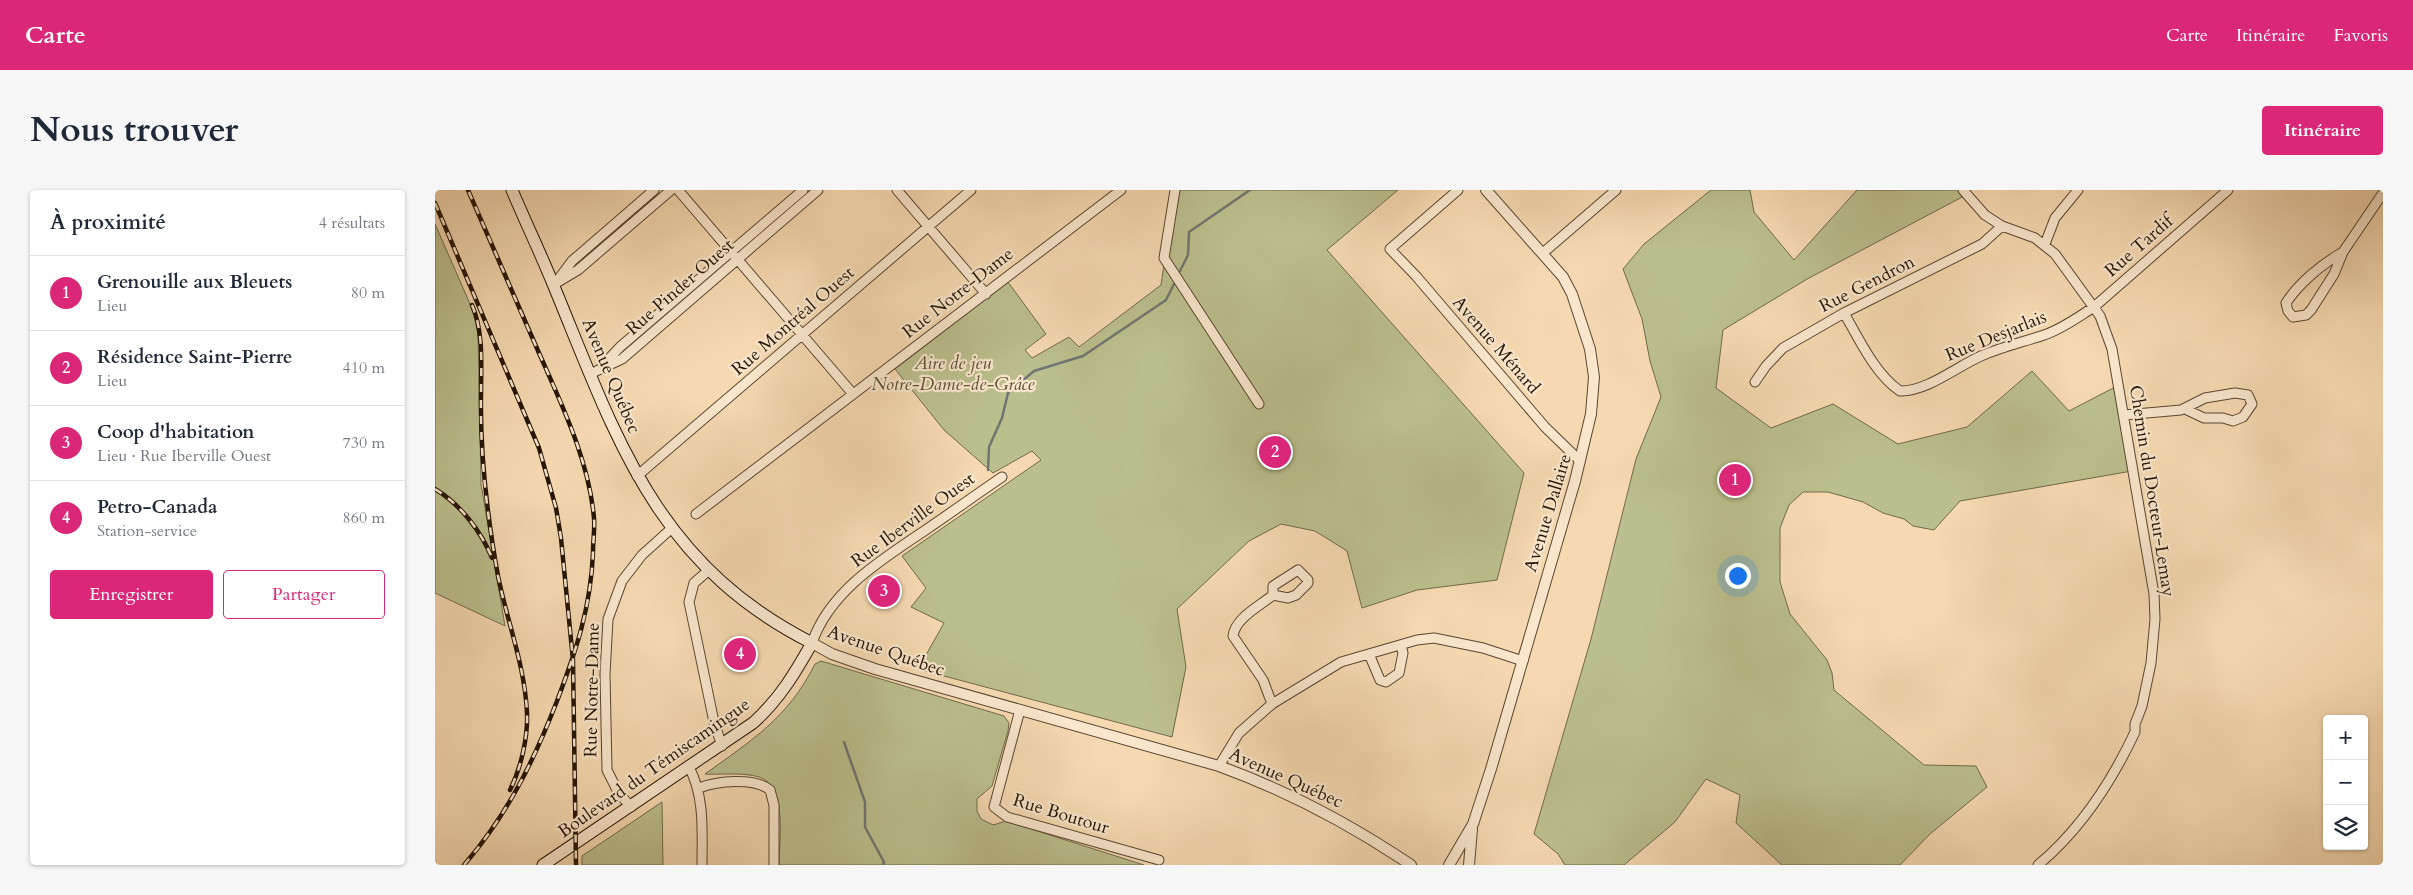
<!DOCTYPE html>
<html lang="fr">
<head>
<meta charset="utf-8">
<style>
	body { margin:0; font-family:Cardo,serif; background:#f6f6f7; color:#1f2937 }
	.controls { position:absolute; right:15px; bottom:15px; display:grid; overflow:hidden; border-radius:5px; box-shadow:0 1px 4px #0004 }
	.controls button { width:45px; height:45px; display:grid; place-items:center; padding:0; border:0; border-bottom:1px solid #e0e1e3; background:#fff; color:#1f2937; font:25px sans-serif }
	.you { position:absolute; left:1302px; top:385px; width:18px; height:18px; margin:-12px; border:4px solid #fff; border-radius:50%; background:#1a73e8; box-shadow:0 0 0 8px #1a73e833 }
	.badge { display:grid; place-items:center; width:32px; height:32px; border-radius:50%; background:#db2777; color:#fff; font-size:16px; font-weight:700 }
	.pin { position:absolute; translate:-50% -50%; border:2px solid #fff; box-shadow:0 1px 5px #0006 }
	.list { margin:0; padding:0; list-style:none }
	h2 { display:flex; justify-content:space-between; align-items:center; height:65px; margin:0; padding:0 20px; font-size:21px }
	h2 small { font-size:16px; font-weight:400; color:#747a83 }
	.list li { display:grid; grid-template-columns:32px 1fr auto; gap:15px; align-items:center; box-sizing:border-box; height:75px; padding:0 20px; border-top:1px solid #e0e1e3 }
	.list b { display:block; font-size:19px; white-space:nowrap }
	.list p { margin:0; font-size:16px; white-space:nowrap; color:#747a83 }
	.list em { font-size:16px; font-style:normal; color:#747a83 }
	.actions { display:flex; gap:10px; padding:15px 20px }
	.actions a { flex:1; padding:11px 0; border:1px solid #db2777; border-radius:5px; text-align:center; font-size:18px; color:#db2777 }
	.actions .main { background:#db2777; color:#fff }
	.icon { flex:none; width:28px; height:28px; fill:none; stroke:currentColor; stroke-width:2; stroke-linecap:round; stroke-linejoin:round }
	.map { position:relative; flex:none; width:1948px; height:675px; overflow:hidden; border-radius:5px }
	header { display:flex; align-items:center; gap:30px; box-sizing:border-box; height:70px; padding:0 25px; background:#db2777; color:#fff }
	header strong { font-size:24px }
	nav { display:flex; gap:28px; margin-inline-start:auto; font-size:18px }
	.intro { display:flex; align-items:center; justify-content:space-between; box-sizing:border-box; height:120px; padding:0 30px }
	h1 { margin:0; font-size:35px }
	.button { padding:12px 22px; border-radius:5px; background:#db2777; color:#fff; font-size:18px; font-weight:700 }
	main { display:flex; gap:30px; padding:0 30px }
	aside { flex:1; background:#fff; border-radius:5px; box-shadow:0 1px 4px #0004 }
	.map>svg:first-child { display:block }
</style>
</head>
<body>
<header>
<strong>Carte</strong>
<nav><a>Carte</a><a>Itinéraire</a><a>Favoris</a></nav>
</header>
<div class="intro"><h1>Nous trouver</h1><a class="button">Itinéraire</a></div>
<main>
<aside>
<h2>À proximité<small>4 résultats</small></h2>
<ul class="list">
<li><span class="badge">1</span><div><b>Grenouille aux Bleuets</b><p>Lieu</p></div><em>80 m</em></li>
<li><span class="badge">2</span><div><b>Résidence Saint-Pierre</b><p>Lieu</p></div><em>410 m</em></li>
<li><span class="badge">3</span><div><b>Coop d'habitation</b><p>Lieu · Rue Iberville Ouest</p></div><em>730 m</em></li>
<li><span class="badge">4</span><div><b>Petro-Canada</b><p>Station-service</p></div><em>860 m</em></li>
</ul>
<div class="actions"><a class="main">Enregistrer</a><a>Partager</a></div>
</aside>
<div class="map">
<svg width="1948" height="675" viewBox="0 0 1948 675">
	<rect width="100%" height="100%" fill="#f6d9b1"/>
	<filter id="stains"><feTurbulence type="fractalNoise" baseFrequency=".004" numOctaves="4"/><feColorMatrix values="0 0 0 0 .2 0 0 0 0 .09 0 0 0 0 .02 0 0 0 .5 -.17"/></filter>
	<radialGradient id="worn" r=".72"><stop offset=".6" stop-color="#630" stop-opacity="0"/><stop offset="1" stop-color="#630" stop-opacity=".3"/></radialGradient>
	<path fill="#bbbf8d" stroke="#706a4a" d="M740,0h223l-71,60 197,223 -27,107 -80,10 -55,18 -15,-57 -32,-20 -34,-7 -32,17 -72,68 9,58 -14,70 -254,-68 26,-46 -33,-16 15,-19 -24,-32 139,-96 -9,-9 -39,22 -49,-43 -49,-61 113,-87 38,52 -21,16 7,8 37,-21 10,10 82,-62z
		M1276,0h39l4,22 40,48 63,-70h106l3,5 -157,83 -86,52 -7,58 55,40 62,-24 65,40 69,-17 65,-56 37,40 50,-26 13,86 -172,30 -26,29 -21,-4 -9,-7 -21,-6 -20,-11 -35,-10h-25l-14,13 -9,23v54l10,32 37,46 5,13 2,17 90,75 52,1 11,21 -57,47 -30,31h-118l-46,-42 4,-28 -34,-16 -31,43 -51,43h-59l-7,-11 -24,-20 57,-195 45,-180 25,-62 -11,-36 -8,-42 -19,-50 21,-25z
		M0,34l39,89 4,20 3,151 24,142 -70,-33z
		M386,471l183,55 5,7 -1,8 -16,55 -15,13v12l4,8 12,6 13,-4 138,44h-365c0,-24 9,-79 -20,-88 -16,-5 -38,-2 -54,-3 47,-34 83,-56 110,-110z
		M227,612l1,63h-81v-9z"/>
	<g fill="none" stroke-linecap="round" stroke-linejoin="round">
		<path stroke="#707671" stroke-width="2.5" d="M745,81l8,-16 1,-23 61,-42
			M553,280l1,-23 13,-29 6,-25 26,-22 49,-15 83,-56 8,-16
			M409,552l21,60v25l19,35 -1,3"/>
		<defs>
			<path id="minor" d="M243,0l175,204
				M462,0l89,104
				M740,0l-11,68 95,146
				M1023,0l-68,59 26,27 129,151 35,34
				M1528,0l22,25 17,11 33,12 20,16 45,62 12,33 42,245 1,25 -4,44 -9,43 -7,18v8c-23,49 -55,98 -97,133
				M1610,54l10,-26 23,-28
				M1908,62c-21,12 -44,31 -57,51l2,8 5,6 13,-2 5,-5 23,-36 9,-22 40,-59
				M1108,63l73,-63
				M122,91l15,-20 82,-71
				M118,95l25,-15 93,-80
				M1409,123c15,26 31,61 56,78 26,1 58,-25 81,-35 21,-9 42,-14 63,-21 18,-6 34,-18 50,-28l134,-117
				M167,176l18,-19 183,-157
				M155,184l32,-15 196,-169
				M1320,192l11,-16 17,-18 61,-35 138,-69 20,-18
				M1689,225l57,-5 24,-12 30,-5 13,2 4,9 -9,13 -10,4 -10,-3h-19l-19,-9
				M202,286l334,-286
				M261,324l425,-324
				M274,380l-15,13 -5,19 25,120 8,24
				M863,380l10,10v3l-12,12 -8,3 -15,-3v-9z
				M377,453c18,-53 71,-84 115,-114 25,-17 50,-35 75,-52
				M934,464l11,26 6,2 13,-9 4,-20 -2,-7
				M837,514l-9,-24 -30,-44c2,-18 27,-30 40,-41
				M585,520l-26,97 13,10 152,43
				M784,576l20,-33 33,-29 69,-42 76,-22 17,-2 49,10 40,13
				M254,577c16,30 13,65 13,98
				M264,598c18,-7 55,-11 71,2l4,15v60
				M196,617l-13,-15 -11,-22 -2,-96 3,-55 14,-38 20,-26 30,-27"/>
			<path id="tertiary" d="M377,453l20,11 43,15 344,97c69,25 131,58 192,99
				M1014,675l24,-41 18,-55 84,-288 16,-67 3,-37 -4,-28 -18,-55 -9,-17 -77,-87
				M1034,675l3,-36"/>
			<path id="secondary" d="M77,0c13,31 28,62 41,94 63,152 101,279 259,359 -17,30 -33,57 -59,80l-210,142"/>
		</defs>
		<use href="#minor" stroke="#594631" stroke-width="11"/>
		<use href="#tertiary" stroke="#594631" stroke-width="12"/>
		<use href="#secondary" stroke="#251506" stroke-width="13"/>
		<use href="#minor" stroke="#f9e6cc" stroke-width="9"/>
		<use href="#tertiary" stroke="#f9e6cc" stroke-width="10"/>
		<use href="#secondary" stroke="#f9e6cc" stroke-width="11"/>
		<defs>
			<path id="rail" d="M0,13l104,245 17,60 5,30 12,122 3,205
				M37,115c12,28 9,61 9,90 -1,62 6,120 17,181 9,45 27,90 29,137 1,24 -6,55 -17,77
				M0,299c25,15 46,42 57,69
				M29,675c43,-50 69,-102 93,-164 19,-50 34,-94 36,-149 0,-12 2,-23 1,-34 -5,-57 -32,-113 -55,-165 -24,-54 -47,-109 -71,-163"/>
		</defs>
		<use href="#rail" stroke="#251506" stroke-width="4.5"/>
		<use href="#rail" stroke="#f9e6cc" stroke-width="2.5" stroke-dasharray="8" stroke-linecap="butt"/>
	</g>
	<g text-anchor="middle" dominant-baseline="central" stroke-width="4.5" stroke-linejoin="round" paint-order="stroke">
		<g font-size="18" fill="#251506" stroke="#f9e6cc">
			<text transform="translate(1704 56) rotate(-41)">Rue Tardif</text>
			<text transform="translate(1432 94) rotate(-27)">Rue Gendron</text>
			<text transform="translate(245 97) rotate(-41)">Rue Pinder Ouest</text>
			<text transform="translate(523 103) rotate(-38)">Rue Notre-Dame</text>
			<text transform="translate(358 131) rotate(-41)">Rue Montréal Ouest</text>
			<text transform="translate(1561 146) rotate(-22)">Rue Desjarlais</text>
			<text transform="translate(1061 155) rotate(49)">Avenue Ménard</text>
			<text transform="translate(176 186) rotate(67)">Avenue Québec</text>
			<text transform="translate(1717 301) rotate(81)">Chemin du Docteur-Lemay</text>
			<text transform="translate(1113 323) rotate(-73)">Avenue Dallaire</text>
			<text transform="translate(478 330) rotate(-36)">Rue Iberville Ouest</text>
			<text transform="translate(451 461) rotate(19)">Avenue Québec</text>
			<text transform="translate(157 500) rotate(-89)">Rue Notre-Dame</text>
			<text transform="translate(219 578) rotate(-35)">Boulevard du Témiscamingue</text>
			<text transform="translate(851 588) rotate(24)">Avenue Québec</text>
			<text transform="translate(626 624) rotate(17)">Rue Boutour</text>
		</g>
		<g font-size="18" font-style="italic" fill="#5a5035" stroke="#f9e6cc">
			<text x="518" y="173">Aire de jeu<tspan x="518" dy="21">Notre-Dame-de-Grâce</tspan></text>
		</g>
	</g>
	<rect width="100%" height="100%" filter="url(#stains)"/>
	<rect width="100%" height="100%" fill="url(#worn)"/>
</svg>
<div class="controls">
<button>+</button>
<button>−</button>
<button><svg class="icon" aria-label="layers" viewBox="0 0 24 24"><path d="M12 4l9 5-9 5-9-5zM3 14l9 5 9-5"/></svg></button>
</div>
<div class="you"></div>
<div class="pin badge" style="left:1300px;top:290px">1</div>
<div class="pin badge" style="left:840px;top:262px">2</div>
<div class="pin badge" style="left:449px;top:401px">3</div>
<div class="pin badge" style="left:305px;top:464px">4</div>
</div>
</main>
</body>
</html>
